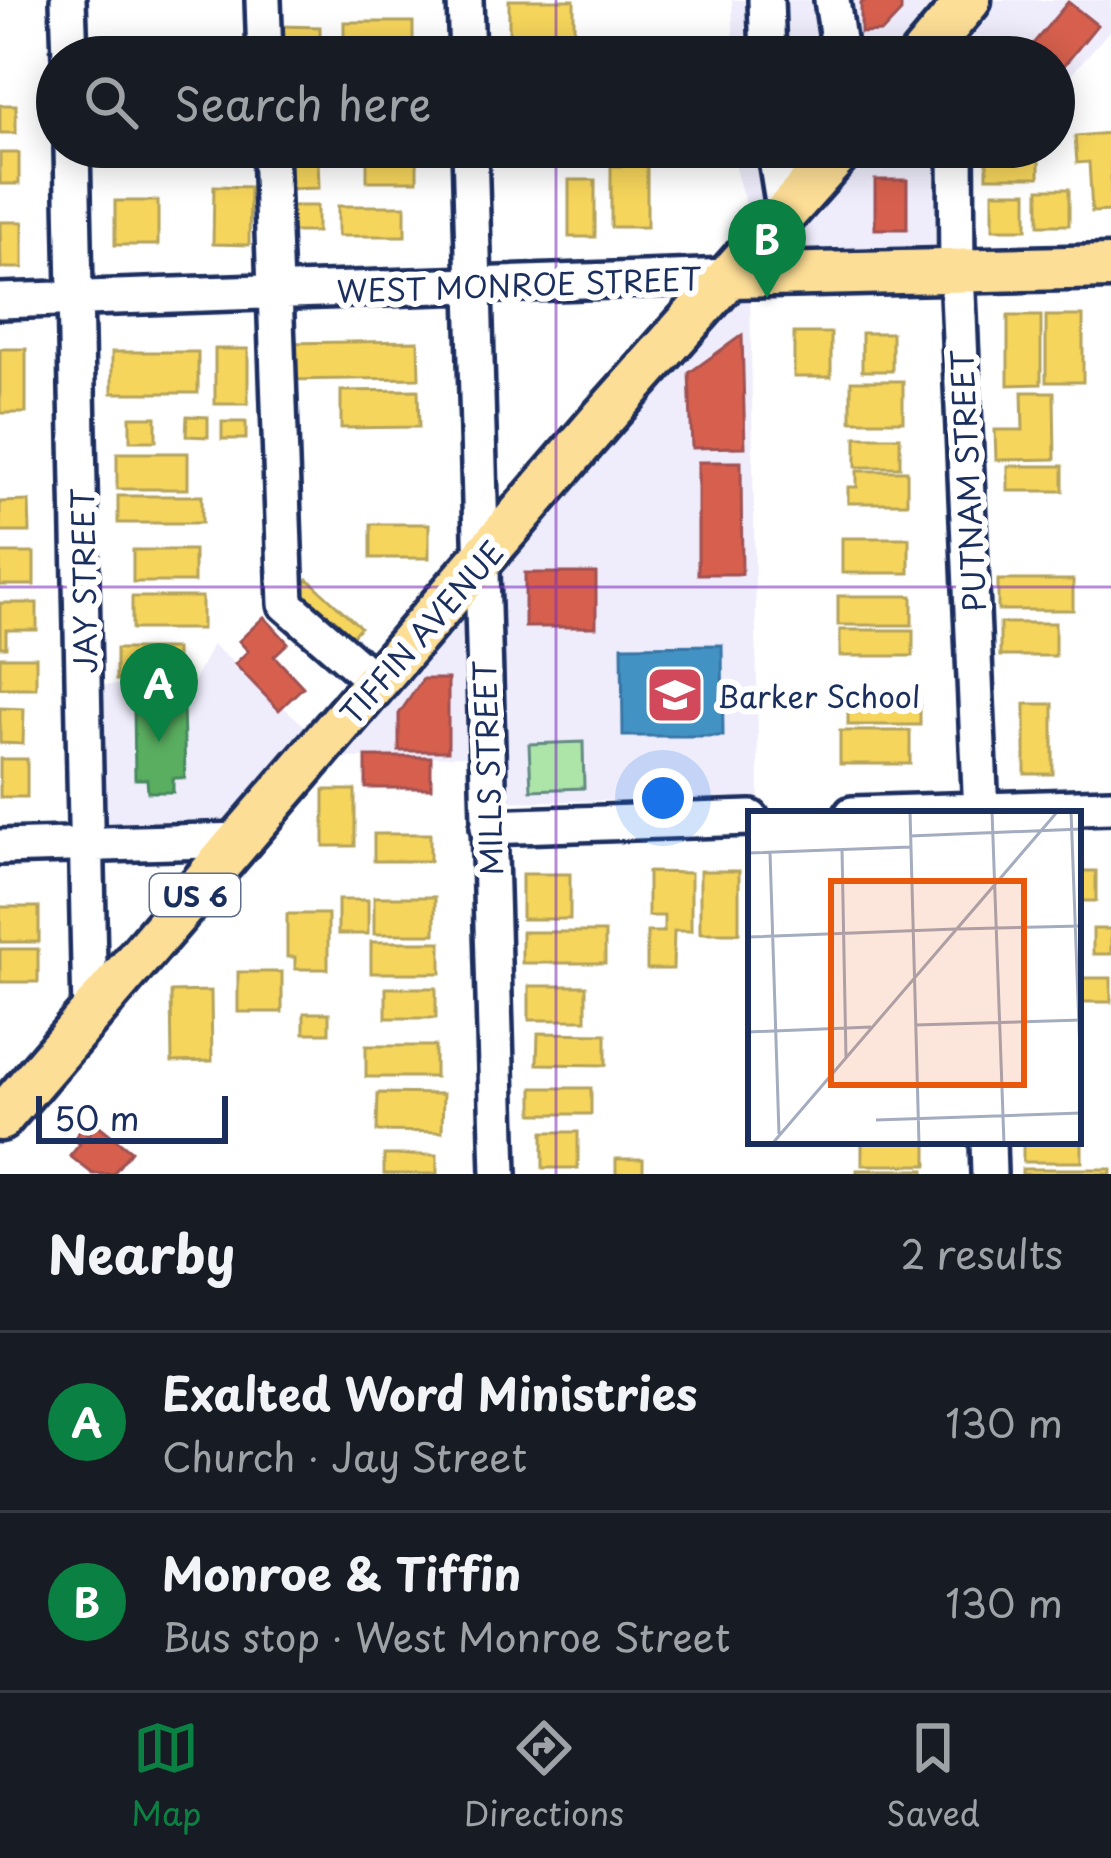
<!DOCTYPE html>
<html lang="en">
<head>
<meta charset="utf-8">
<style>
	body { margin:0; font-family:"Playpen Sans",sans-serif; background:#242831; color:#f1f3f6 }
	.scale { position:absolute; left:36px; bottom:30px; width:192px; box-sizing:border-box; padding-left:12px; border:6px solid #1b2f5e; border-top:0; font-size:33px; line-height:42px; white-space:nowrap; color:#1b2f5e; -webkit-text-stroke:9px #fff; paint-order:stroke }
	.you { position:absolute; left:663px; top:798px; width:42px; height:42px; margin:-30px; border:9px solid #fff; border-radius:50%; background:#1a73e8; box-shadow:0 0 0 18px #1a73e833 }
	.badge { display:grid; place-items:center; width:78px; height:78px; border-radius:50%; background:#0b8043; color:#fff; font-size:39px; font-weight:700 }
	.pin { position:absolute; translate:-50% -99px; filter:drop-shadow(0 3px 6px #0008) }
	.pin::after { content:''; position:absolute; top:63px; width:42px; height:36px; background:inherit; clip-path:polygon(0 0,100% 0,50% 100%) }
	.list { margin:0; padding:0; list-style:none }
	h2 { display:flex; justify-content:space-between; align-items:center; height:156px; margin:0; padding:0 48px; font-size:51px }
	h2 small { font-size:39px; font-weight:400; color:#9ea1a6 }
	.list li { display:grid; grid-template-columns:78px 1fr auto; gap:36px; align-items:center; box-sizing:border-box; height:180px; padding:0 48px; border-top:3px solid #363941 }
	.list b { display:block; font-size:45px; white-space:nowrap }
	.list p { margin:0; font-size:39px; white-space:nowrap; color:#9ea1a6 }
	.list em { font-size:39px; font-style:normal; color:#9ea1a6 }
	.icon { flex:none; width:66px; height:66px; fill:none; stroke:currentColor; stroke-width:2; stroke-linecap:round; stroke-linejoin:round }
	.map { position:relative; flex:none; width:1111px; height:1174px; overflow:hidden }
	.search { position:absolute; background:#171b24; box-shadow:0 6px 30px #0003; left:36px; right:36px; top:36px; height:132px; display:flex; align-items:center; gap:30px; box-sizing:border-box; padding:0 42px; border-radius:66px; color:#9ea1a6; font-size:45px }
	.sheet { height:516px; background:#171b24 }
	nav { display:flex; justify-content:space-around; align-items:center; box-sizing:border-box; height:168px; border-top:3px solid #363941; background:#171b24; font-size:33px; color:#9ea1a6 }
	nav a { display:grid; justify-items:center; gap:6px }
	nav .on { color:#0b8043 }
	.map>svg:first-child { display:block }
</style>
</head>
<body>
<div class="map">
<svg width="1111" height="1174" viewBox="0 0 1111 1174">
	<rect width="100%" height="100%" fill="#fff"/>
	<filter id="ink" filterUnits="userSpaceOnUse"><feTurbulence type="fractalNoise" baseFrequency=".00833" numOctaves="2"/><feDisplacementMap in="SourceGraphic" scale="24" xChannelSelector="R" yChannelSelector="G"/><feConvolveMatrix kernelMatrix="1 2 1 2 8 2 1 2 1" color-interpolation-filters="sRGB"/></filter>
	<g filter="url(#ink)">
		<path fill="#efedfc" d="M732,0h379v29l-57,65v-37h-320z
			M736,147h212l-2,133 -196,8 9,511 -278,3 -5,-46 -139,2 -59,69 -182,7 -3,-149h99l20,-41 103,91 440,-498 -19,-65z"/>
		<path fill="#ade5a8" stroke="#648a83" stroke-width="3" d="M583,742l1,46 -53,2 -2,-46z"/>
		<path fill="#f6d55c" stroke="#b4a35d" stroke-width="3" d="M509,0h65v37h-65z
			M344,22h69v32h-69z
			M279,26l41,1v30l-41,-1z
			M0,105h16v28h-16z
			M1111,133v78l-19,1 -3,-50 -12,1 -2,-27z
			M1016,147h23v30h-52v-28z
			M367,150h50v31h-50z
			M0,153h19v31h-19z
			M285,157h33l1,31 -33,1z
			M611,166h36v61h-36z
			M569,180h26v57h-26z
			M214,186l36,1 -1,58 -36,-1z
			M1039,189h30v36h-30z
			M993,192h34v37h-34z
			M115,201h43v44h-43z
			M290,206h27v26h-27z
			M338,206h67v30h-67z
			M0,222h23v46h-22z
			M1008,316h33v68l-33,1z
			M1046,316h37v66h-37z
			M794,333h37v44h-37z
			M862,333h30v38h-30z
			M418,341l1,37 -134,2v-37z
			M0,349h26v64h-26z
			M215,349h33v55h-33z
			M112,352h86v41h-86z
			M851,381h52v40h-52z
			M418,390l1,37 -78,1v-37z
			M1022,392h32l1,67 -59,1 -1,-30h28z
			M187,416l21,1v20l-22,-1z
			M130,417h26v24h-26z
			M222,422h24v17h-24z
			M856,437h44v30h-44z
			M117,453h71v36h-71z
			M1008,466h55v25h-55z
			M857,471h50v32h-59v-16h9z
			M118,496h84v27h-84z
			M29,501l1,31h-30v-30z
			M371,524h58v34h-58z
			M842,538h67v35h-67z
			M133,550h61v32h-61z
			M0,553h34v32h-34z
			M308,579l52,48 -16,19 -53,-44z
			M998,580h75v30h-75z
			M838,596h74v29h-74z
			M132,597h70v32h-70z
			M0,603h37v27h-31v17h-6z
			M1000,623h55v33h-55z
			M840,630h73v26h-73z
			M116,649h60v31h-60z
			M0,657h36v31h-36z
			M848,696h72v29h-72z
			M1025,704h28v70h-28z
			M0,708l24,1 -1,35 -23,-1z
			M840,731h70v33h-70z
			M0,759h27v38h-27z
			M324,790h31v56h-31z
			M374,834h56v27h-56z
			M1078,862h5v9h13v30h-18z
			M700,871h39v62h-39z
			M648,872l43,1v58h-17l-1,38h-26v-37h17v-16h-16z
			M522,874h48v45h-48z
			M374,897h61v37h-61z
			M338,900h30v34h-30z
			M0,907h39v35h-39z
			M287,914h41v55h-33v-12h-8z
			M1093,929h18v25h-18z
			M522,932h83v31h-83z
			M371,942h70v31h-70z
			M0,949h38v33h-38z
			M238,972h44v40h-44z
			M1080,978h31v24h-31z
			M529,986h57v34h-57z
			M386,988h50v30h-50z
			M211,991l1,70 -40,1 -1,-70z
			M304,1013h25v20h-25z
			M538,1033l68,1v31l-69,-1z
			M366,1046h69v31h-69z
			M533,1088h58v26h-58z
			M378,1093l65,1 -1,38 -65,-1z
			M1078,1129h4v33h-59v-21h55z
			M543,1132h35v36h-35z
			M862,1141h65v24h-65z
			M384,1155h53v19h-53z
			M616,1159h27v15h-27z
			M1022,1169h89v5h-89z
			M857,1170h67v4h-67z"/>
		<path fill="#d6604d" stroke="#9e5152" stroke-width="3" d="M867,0h34v12l-19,20 -21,1v-30z
			M1068,2l29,23 -43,53v-21h-32z
			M875,180h32v49h-32z
			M742,335l3,112 -53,1 -3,-75z
			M698,462h43l1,112h-44z
			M525,573h71v54h-71z
			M264,617l24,26 -14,13 29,31 -24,23 -44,-46 13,-13 -9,-10z
			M423,679h25v72h-49v-37z
			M366,757h65v31h-65z
			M97,1124l34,27 -18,23h-20l-23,-18 10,-12 -6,-5 7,-10 7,6z"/>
		<path fill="#4393c3" stroke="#3775a5" stroke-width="3" d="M722,645l1,91h-100l-1,-90z"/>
		<path fill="#5aae61" stroke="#478860" stroke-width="3" d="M183,706l2,72h-12v14h-25l-1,-13h-12l-1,-72z"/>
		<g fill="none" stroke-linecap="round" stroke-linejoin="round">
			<defs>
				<path id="minor" d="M68,0l2,57
					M263,0l2,57
					M465,0l2,57
					M766,0l2,57
					M832,0l8,53 7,4
					M72,147l18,868
					M270,147l16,457 91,79
					M470,147l29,1027
					M774,147l11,68
					M956,147l1,124 24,543
					M0,301l732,-25
					M852,814l259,-8
					M488,827l263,-9
					M0,847l242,-7
					M988,1141l1,33"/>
				<path id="major" d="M921,57l48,-57
					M732,276l379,-9
					M0,1119l603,-701 241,-271"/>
			</defs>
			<use href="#minor" stroke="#1b2f5e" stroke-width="42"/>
			<use href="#major" stroke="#1b2f5e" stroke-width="51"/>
			<use href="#minor" stroke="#fff" stroke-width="33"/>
			<use href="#major" stroke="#fdde96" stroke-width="42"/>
		</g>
	</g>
	<path fill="none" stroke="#7b2cbf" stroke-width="3" stroke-opacity="0.55" d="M556,0v57M556,147v1027M0,587h1111"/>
	<defs>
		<symbol id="school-square" viewBox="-11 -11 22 22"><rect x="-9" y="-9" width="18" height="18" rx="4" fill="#d1495b" stroke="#fff"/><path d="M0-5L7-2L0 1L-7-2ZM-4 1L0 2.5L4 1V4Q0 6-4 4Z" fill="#fff"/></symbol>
	</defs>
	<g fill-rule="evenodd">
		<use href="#school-square" x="642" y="662" width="66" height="66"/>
	</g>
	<g text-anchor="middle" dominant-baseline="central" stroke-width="12" stroke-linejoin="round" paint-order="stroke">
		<rect fill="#fff" stroke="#5f6d8e" stroke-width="3" x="150" y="874" width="90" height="42" rx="9"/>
		<g font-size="27" font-weight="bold" fill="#1b2f5e">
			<text x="195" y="895">US 6</text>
		</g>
		<g font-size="30" fill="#1b2f5e" stroke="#fff">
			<text transform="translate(519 284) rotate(-2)">WEST MONROE STREET</text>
			<text transform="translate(967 481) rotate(-93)">PUTNAM STREET</text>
			<text transform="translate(83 581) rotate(-91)">JAY STREET</text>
			<text transform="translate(421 632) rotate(-49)">TIFFIN AVENUE</text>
			<text transform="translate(487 768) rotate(-92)">MILLS STREET</text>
		</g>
		<g font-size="30" fill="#1b2f5e" stroke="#fff" text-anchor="start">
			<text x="717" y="695">Barker School</text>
		</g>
	</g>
	<g transform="translate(748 811)">
		<rect width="333" height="333" fill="#fff"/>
		<path fill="none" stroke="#a4acbf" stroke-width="3" d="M162,0l9,333M244,0l12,333M323,0l10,269M162,25l171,-7M94,38l4,209M22,41l9,282M0,42l162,-6M210,118l123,-3M0,126l208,-8M167,214l166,-5M0,221l123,-5M128,309l205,-7M24,333l286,-333"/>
		<path fill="#e8590c" fill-opacity="0.15" stroke="#e8590c" stroke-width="6" d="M83,70h193v204h-193z"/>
		<rect width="333" height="333" fill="none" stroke="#1b2f5e" stroke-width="6"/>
	</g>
</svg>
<div class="scale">50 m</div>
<div class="you"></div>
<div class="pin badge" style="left:159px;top:742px">A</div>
<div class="pin badge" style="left:767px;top:298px">B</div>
<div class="search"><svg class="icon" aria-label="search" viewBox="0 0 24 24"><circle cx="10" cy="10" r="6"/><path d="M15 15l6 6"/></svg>Search here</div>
</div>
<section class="sheet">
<h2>Nearby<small>2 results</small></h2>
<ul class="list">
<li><span class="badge">A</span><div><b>Exalted Word Ministries</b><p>Church · Jay Street</p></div><em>130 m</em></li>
<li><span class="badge">B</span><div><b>Monroe &amp; Tiffin</b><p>Bus stop · West Monroe Street</p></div><em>130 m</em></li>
</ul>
</section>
<nav>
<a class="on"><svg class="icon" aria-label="map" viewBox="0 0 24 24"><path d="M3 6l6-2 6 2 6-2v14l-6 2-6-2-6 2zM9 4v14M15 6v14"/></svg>Map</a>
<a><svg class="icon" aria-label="directions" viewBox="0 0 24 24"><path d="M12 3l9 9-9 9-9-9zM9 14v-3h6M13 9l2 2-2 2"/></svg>Directions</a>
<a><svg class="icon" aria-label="saved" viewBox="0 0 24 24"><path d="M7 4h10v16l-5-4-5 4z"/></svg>Saved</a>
</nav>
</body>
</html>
